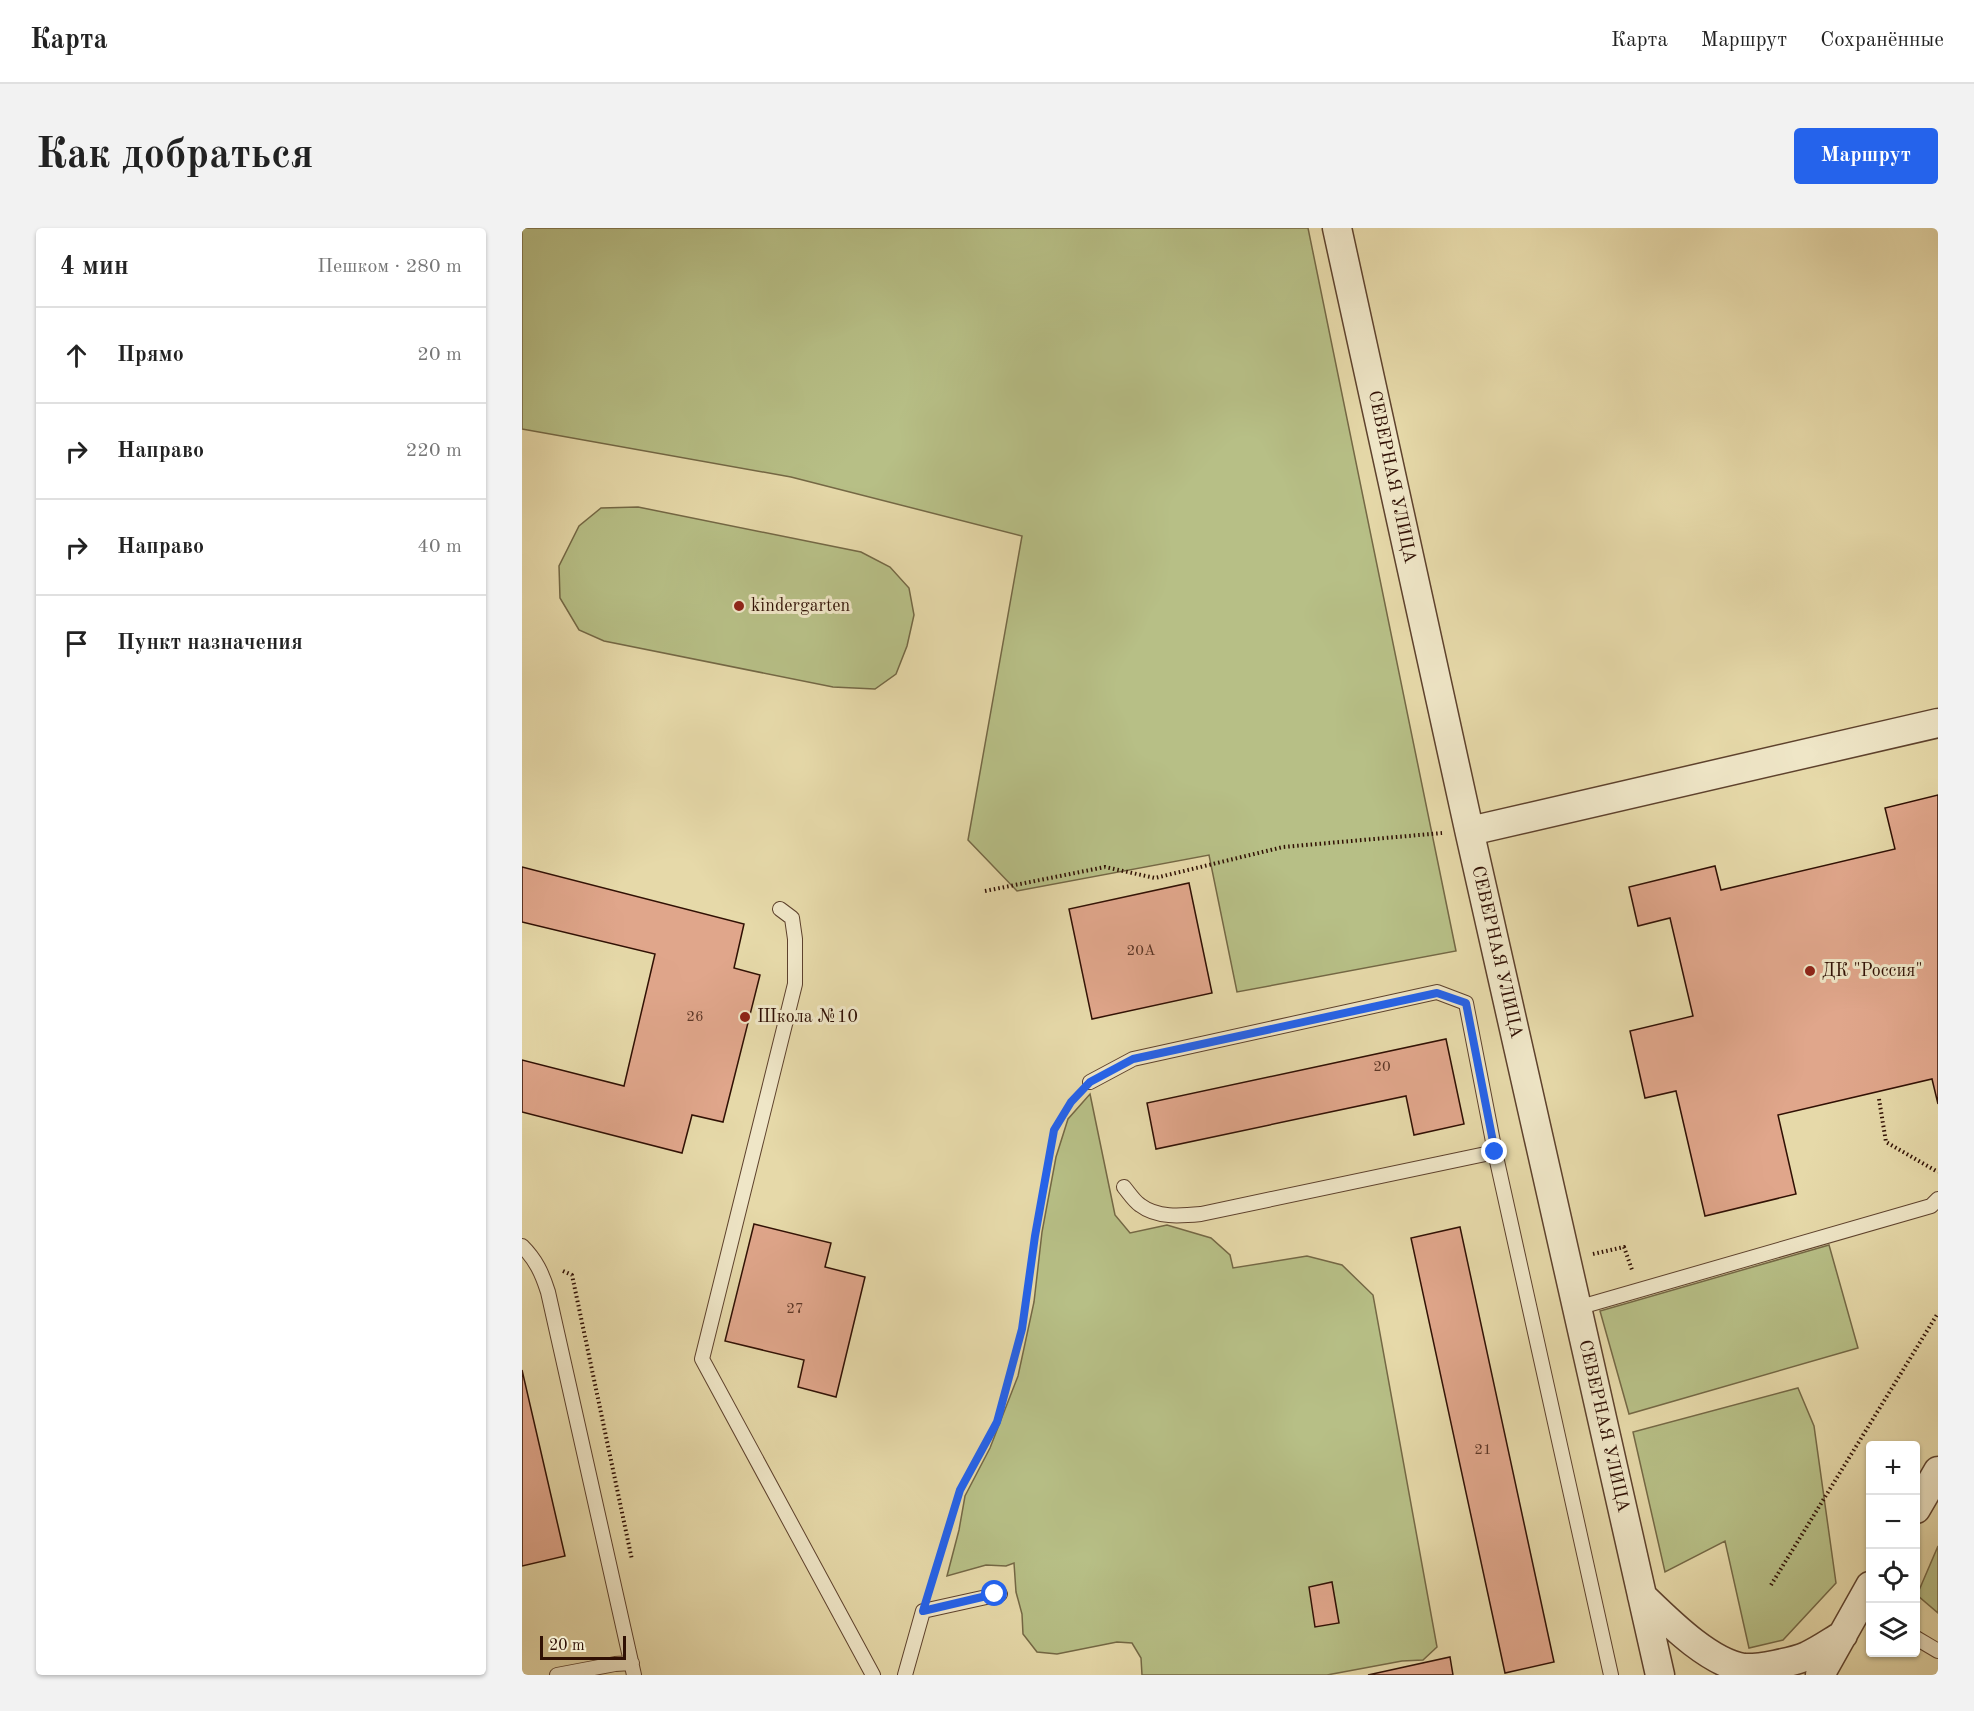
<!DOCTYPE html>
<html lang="ru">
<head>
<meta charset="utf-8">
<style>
	body { margin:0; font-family:"Old Standard TT",serif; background:#f2f2f2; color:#222 }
	.controls { position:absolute; right:18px; bottom:18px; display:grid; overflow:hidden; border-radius:6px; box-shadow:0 2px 4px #0004 }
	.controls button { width:54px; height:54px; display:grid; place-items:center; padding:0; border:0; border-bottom:2px solid #e0e0e0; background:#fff; color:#222; font:30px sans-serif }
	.scale { position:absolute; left:18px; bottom:15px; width:86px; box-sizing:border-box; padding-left:6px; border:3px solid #301004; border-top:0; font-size:16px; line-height:21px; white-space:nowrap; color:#301004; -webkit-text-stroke:4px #efe6c7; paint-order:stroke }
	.stop { position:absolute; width:18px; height:18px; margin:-14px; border:4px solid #2563eb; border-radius:50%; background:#fff }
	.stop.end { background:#2563eb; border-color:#fff; box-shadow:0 2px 6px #0008 }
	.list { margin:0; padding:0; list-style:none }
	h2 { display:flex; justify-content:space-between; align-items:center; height:78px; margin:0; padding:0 24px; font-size:26px }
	h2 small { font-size:20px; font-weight:400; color:#767676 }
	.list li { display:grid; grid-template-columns:39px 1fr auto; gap:18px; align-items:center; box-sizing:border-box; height:96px; padding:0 24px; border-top:2px solid #e0e0e0 }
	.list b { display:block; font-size:22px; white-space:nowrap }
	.list em { font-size:20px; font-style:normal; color:#767676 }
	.icon { flex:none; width:33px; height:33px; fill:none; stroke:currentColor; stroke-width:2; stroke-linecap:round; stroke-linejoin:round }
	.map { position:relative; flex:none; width:1416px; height:1447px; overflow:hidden; border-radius:6px }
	header { display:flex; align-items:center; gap:36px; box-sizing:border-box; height:84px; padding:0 30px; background:#fff; border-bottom:2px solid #e0e0e0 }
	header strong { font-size:28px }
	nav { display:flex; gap:33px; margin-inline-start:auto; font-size:21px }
	.intro { display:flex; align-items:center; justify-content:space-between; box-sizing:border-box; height:144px; padding:0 36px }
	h1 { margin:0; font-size:42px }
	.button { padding:15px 27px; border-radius:6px; background:#2563eb; color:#fff; font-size:21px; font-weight:700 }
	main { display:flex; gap:36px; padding:0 36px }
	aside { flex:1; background:#fff; border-radius:6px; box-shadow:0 2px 4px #0004 }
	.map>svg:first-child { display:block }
</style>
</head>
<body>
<header>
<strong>Карта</strong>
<nav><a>Карта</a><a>Маршрут</a><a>Сохранённые</a></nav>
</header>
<div class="intro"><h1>Как добраться</h1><a class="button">Маршрут</a></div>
<main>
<aside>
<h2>4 мин<small>Пешком · 280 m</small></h2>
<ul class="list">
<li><svg class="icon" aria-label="ahead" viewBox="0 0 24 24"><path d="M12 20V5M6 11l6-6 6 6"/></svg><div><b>Прямо</b></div><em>20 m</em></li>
<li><svg class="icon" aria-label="right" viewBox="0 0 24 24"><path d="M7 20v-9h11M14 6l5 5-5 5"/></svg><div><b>Направо</b></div><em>220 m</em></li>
<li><svg class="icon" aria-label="right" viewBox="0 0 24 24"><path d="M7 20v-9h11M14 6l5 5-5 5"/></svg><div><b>Направо</b></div><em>40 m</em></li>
<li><svg class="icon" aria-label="arrive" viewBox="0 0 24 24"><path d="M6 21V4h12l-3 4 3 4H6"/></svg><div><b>Пункт назначения</b></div></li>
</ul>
</aside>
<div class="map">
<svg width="1416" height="1447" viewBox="0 0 1416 1447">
	<rect width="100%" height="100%" fill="#e6d9a9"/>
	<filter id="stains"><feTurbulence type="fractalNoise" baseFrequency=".00333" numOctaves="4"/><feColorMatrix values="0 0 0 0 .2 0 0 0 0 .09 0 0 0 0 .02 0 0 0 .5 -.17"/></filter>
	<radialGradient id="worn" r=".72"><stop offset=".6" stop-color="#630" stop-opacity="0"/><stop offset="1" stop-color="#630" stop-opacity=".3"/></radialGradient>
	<path fill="#b7bf86" stroke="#746845" stroke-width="1.5" d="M0,0h786l148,723 -219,41 -28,-137 -192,36 -49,-51 54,-304 -231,-59 -269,-48z
		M116,279l223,45 29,15 19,21 5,27 -7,31 -11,28 -21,15 -42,-2 -229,-46 -25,-11 -19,-32 -1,-32 20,-40 22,-18z
		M568,866l25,121 15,18 37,-8 44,13 19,17 3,13 74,-12 35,9 31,30 64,352 -14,13 -21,1 -75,14h-185l-1,-17 -9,-15 -15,-1 -60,12 -20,-2 -14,-18 -1,-20 -6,-22 -2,-29 -8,3 -20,-1 -39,11 12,-46 6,-34 25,-48 28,-72 16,-74 8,-70 14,-75 12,-38z
		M1307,1017l29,103 -229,66 -29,-103z
		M1276,1160l16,38 22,157 -53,57 -34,8 -24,-107 -60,31 -32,-140z
		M1416,1318v67l-21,-18z"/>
	<path fill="#e0a68b" stroke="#301004" stroke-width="1.5" d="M1416,567v309l-6,-25 -154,36 18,79 -91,22 -29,-125 -31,7 -15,-67 63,-15 -23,-98 -32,8 -9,-39 86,-21 6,24 174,-41 -10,-41z
		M0,639l222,57 -10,44 26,7 -37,147 -31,-7 -10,38 -160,-41v-52l102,26 31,-132 -133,-32z
		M667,655l23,110 -120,26 -23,-110z
		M924,811l18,85 -50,11 -8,-39 -250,53 -9,-46z
		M232,996l77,19 -6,24 40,10 -29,120 -38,-10 6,-27 -79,-19z
		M938,999l94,435 -49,11 -94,-435z
		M0,1142l43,186 -43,10z
		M810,1354l7,41 -24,4 -6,-40z
		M928,1429l3,18h-85z"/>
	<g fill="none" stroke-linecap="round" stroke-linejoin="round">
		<defs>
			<path id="service" d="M258,681l12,9 3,21v45l-93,375 171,316
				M568,854l43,-23 304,-67 29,11 29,149 116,523
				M602,959c5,6 10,14 16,18 17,13 40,11 61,9l294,-62
				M0,1018c14,14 20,27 26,46l86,383
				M1055,1080l354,-102 7,-7
				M1394,1410l22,13
				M35,1447l58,-11 17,-1
				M383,1447l18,-64 77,-17"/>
			<path id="minor" d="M815,0l133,606 190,841
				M948,603l468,-108
				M1394,1281l22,-38
				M1120,1368c25,24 67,67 102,72 14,1 49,-6 63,-12 13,-6 24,-14 36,-21
				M1298,1447l50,-89"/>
		</defs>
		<use href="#service" stroke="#5e422d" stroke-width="16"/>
		<use href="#minor" stroke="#5e422d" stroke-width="31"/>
		<path stroke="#301004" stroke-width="4" stroke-dasharray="1.5 3" stroke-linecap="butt" d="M463,663l120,-24 50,11 128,-31 159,-14
			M1357,871l7,43 52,30
			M1071,1026l31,-7 8,23
			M41,1043l9,4 60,285
			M1249,1357l167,-272
			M409,1360l29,-98 37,-68 25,-93 13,-93 19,-106 22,-33"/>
		<use href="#service" stroke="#efe6c7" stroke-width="14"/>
		<use href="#minor" stroke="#efe6c7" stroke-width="28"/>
	</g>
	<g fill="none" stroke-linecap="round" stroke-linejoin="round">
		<path stroke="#2563eb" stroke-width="8" d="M473,1366l-72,17 37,-121 37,-68 25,-93 13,-93 19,-106 17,-28 19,-20 43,-23 304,-66 29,10 29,149"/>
	</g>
	<g fill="#8f2418" stroke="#efe6c7" stroke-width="2">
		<circle cx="217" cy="378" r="6"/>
		<circle cx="1288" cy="743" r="6"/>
		<circle cx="223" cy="789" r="6"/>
	</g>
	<g text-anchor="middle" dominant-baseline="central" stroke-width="6" stroke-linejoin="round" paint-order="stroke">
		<g font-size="15" fill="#5c3626">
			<text x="619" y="723">20А</text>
			<text x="173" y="789">26</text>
			<text x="860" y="839">20</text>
			<text x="273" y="1081">27</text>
			<text x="961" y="1222">21</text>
		</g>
		<g font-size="18" fill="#301004" stroke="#efe6c7">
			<text transform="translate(870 249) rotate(78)">СЕВЕРНАЯ УЛИЦА</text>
			<text transform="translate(975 724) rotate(77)">СЕВЕРНАЯ УЛИЦА</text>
			<text transform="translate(1082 1198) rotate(77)">СЕВЕРНАЯ УЛИЦА</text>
		</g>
		<g font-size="18" fill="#301004" stroke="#efe6c7" text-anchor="start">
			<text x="229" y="378">kindergarten</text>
			<text x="1300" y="743">ДК "Россия"</text>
			<text x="235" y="789">Школа №10</text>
		</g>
	</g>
	<rect width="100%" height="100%" filter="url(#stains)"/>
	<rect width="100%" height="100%" fill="url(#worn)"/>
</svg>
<div class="controls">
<button>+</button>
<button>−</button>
<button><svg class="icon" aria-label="locate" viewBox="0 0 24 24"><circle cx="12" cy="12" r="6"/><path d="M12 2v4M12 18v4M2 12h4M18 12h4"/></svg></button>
<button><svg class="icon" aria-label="layers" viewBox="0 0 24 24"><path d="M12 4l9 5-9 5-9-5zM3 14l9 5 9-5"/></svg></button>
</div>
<div class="scale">20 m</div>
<div class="stop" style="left:473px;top:1366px"></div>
<div class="stop end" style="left:973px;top:924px"></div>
</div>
</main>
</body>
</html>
